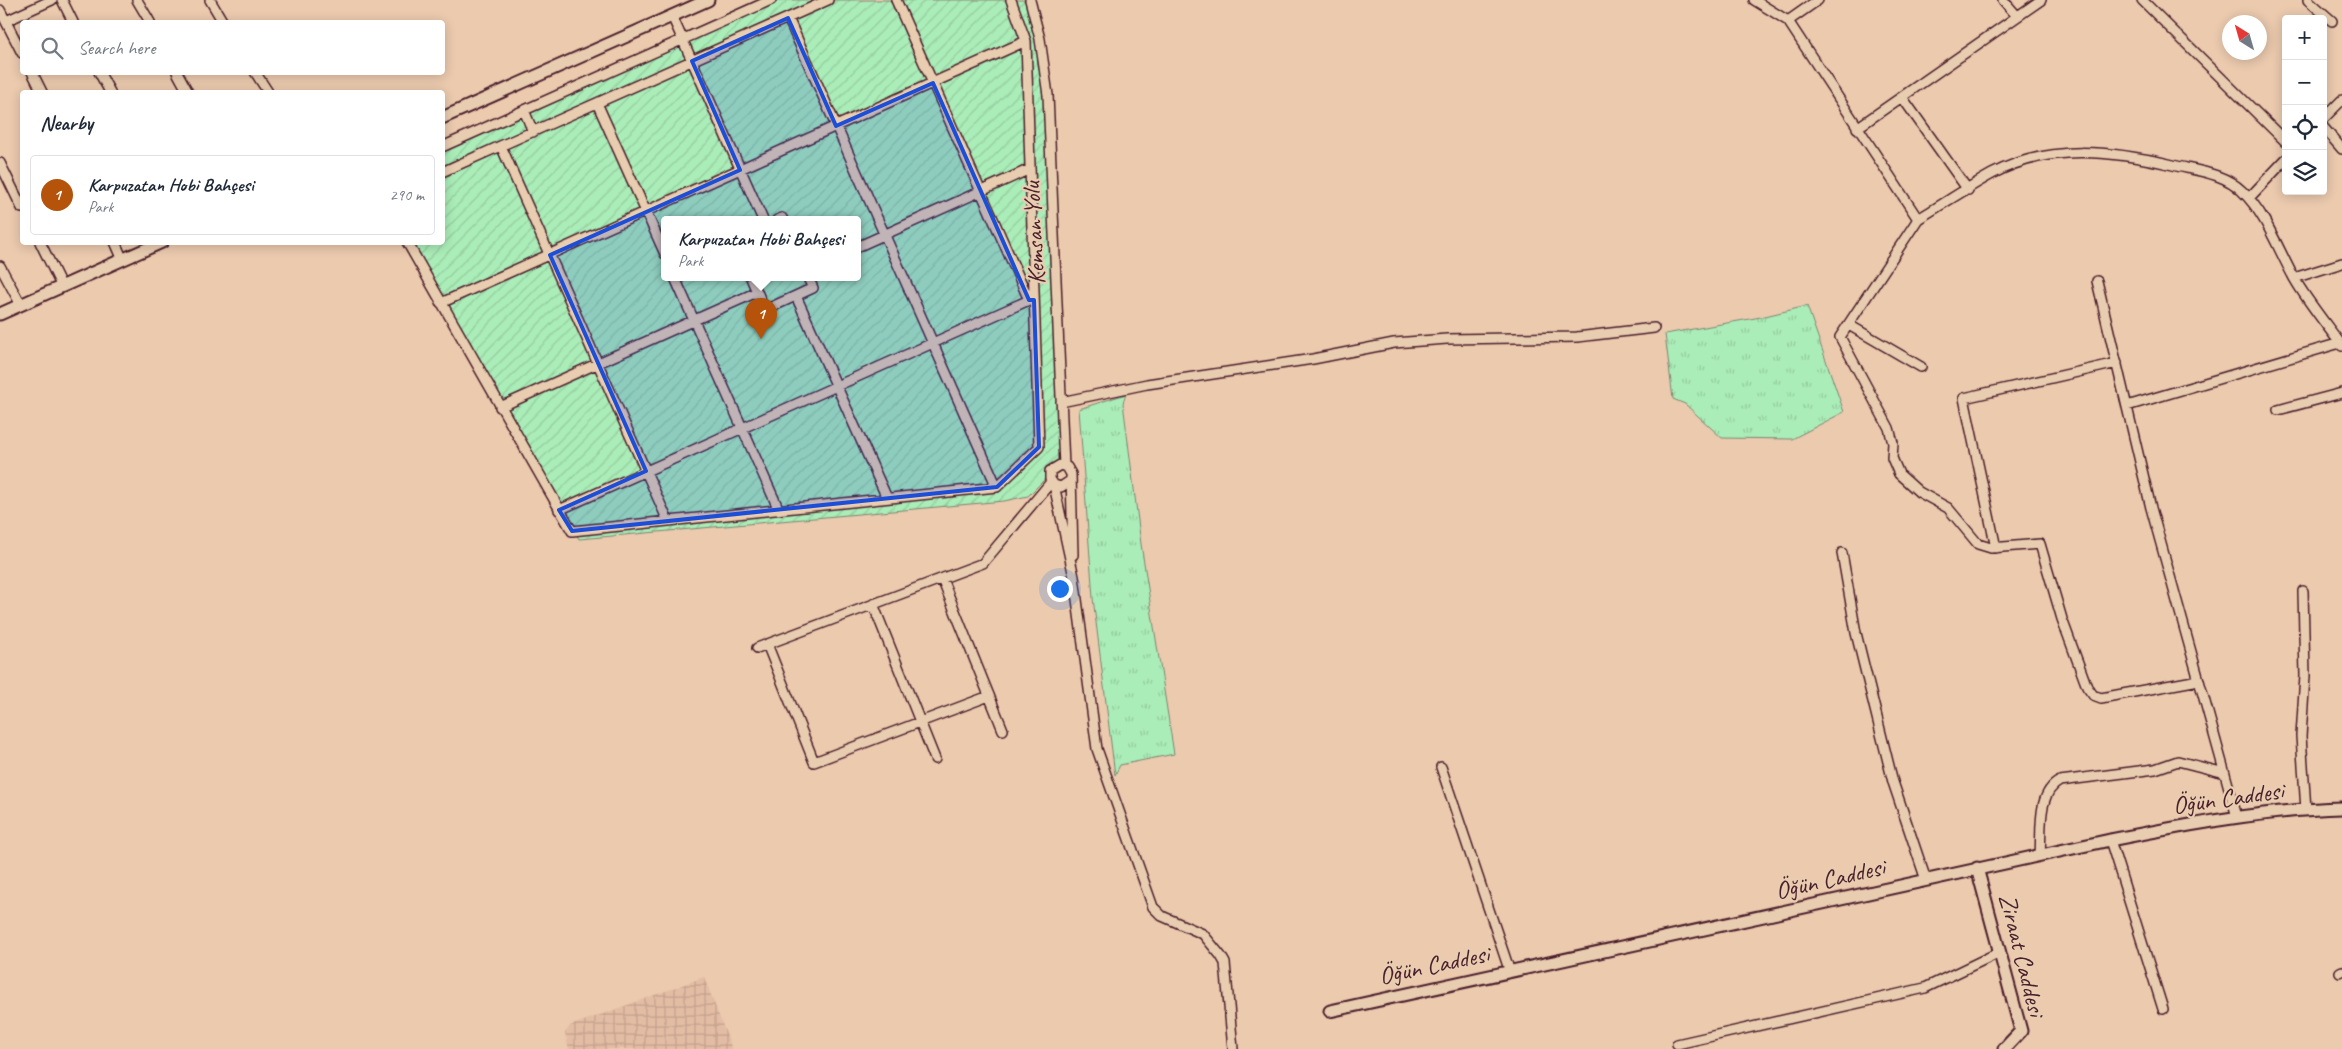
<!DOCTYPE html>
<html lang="en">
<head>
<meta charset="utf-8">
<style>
	body { margin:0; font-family:Caveat,sans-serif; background:#f2f2f3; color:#1f2937 }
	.controls { position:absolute; right:15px; top:15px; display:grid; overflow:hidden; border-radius:5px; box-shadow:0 2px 12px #0003 }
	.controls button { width:45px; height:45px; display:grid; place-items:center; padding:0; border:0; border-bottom:1px solid #e0e1e3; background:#fff; color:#1f2937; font:25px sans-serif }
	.compass { position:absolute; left:2222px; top:15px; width:45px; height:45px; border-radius:50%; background:#fff; box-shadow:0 2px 12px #0003; rotate:323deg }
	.you { position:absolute; left:1059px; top:588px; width:18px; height:18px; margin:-12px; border:4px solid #fff; border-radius:50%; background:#1a73e8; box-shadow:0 0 0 8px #1a73e833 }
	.badge { display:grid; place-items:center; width:32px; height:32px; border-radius:50%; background:#b45309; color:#fff; font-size:16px; font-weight:700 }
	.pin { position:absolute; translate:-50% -41px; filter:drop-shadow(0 1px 2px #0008) }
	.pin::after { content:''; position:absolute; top:26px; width:18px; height:15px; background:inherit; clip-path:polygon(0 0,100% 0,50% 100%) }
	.popup { position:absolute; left:661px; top:216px; width:200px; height:65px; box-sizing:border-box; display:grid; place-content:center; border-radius:5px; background:#fff; filter:drop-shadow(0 1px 4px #0005); font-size:16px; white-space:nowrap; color:#747a83 }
	.popup b { font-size:19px; color:#1f2937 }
	.popup::after { content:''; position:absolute; left:50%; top:100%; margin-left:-10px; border:10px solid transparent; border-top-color:#fff }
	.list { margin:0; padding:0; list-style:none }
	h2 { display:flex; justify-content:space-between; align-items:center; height:65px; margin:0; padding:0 20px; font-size:21px }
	h2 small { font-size:16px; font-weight:400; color:#747a83 }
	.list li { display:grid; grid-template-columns:32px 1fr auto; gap:15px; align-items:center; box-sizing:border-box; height:80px; margin:0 10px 10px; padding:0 10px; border:1px solid #e0e1e3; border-radius:5px }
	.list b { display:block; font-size:19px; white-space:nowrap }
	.list p { margin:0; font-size:16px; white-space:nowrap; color:#747a83 }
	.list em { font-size:16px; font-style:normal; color:#747a83 }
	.icon { flex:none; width:28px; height:28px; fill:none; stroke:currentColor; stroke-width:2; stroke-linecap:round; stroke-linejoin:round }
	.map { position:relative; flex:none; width:2342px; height:1049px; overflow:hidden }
	.search { position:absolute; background:#fff; box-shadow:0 2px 12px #0003; left:20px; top:20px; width:425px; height:55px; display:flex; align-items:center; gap:12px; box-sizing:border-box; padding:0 18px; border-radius:5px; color:#747a83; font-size:19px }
	.panel { position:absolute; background:#fff; box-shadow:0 2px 12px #0003; left:20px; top:90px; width:425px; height:155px; border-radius:5px }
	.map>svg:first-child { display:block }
</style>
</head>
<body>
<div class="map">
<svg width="2342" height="1049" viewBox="0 0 2342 1049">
	<defs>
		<pattern id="industrial-grid" width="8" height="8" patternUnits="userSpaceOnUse" patternTransform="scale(1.25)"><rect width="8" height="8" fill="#e3bca4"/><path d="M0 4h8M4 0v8" fill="none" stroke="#c4a18d"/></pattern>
		<pattern id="grass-tufts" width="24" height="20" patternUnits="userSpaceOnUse" patternTransform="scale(1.25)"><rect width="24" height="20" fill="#aaedb8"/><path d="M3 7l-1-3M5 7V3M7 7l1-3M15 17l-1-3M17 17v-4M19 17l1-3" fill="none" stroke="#94cb9e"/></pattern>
		<pattern id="garden-furrows" width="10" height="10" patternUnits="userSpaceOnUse" patternTransform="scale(1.25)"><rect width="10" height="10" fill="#aaedb8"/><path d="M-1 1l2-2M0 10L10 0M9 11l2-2" fill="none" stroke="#94cb9e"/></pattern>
	</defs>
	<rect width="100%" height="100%" fill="#ebcaae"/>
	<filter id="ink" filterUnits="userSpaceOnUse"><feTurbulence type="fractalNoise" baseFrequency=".02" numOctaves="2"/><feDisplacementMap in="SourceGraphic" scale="10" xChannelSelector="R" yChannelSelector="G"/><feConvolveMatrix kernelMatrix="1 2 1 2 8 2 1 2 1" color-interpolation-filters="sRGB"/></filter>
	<g filter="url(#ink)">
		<path fill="url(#industrial-grid)" d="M704,977l28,72h-163l-4,-16 5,-7z"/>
		<path fill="url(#grass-tufts)" stroke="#7a8672" d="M1807,306l37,106 -52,27 -70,-1 -37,-34 -12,-5 -8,-65 96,-17z
			M1126,394l-3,9 18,141 33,210 -54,11 -5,10 -22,-177 -14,-189z"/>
		<path fill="url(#garden-furrows)" stroke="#7a8672" fill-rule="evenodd" d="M757,0h275l12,35 16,400 -2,26 -15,20 -15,15 -24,5 -425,38 -169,-296 32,-1 1,-100zM665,220h192v58h-192z"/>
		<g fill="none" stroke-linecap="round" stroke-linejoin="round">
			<defs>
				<path id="street" d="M62,0l11,22
					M137,0l13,22
					M210,0l13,22
					M896,0l133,300
					M1030,0l10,39 8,56 16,371
					M1754,0l34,21 130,198c25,-15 49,-31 74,-45 58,-31 120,-23 181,-9 24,6 51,8 69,26 24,23 36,58 52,87 13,23 32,46 48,68
					M2003,0l14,16
					M2142,0l144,142
					M2308,0l24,21
					M0,10l22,43
					M672,16l91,204
					M788,18l209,469
					M6,21l46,-21
					M1788,21l30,-21
					M32,72l10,20
					M99,72l11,20
					M177,72l11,20
					M255,72l13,20
					M1902,97l66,93
					M597,103l68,151
					M524,110l9,22
					M2323,119l19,-19
					M2323,127l19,22
					M1857,128l184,-128
					M501,146l167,375
					M442,147l329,-147
					M0,163l22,45
					M442,172l386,-172
					M2249,198l37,-39
					M1918,219l-78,118 49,91 4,15 -1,15 7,16 20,18 29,16 30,36 13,4 49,-4 22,75 25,68 6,8 8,3 98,-18
					M777,220l5,-2 1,2
					M40,242l22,45
					M115,242l8,18
					M407,242l165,289 425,-44 42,-40 -13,-406 -15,-41
					M857,247l173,-78
					M0,266l21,39
					M675,278l104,232
					M751,278l14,32 48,-22 -5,-10
					M2294,278l48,-15
					M2097,281l54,227 86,309
					M796,296l91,202
					M441,303l585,-262
					M1849,325l72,42
					M1061,402l86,-18 166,-25 81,-16 53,-4 130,-2 77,-9
					M2127,406l213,-63
					M500,407l257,-115
					M2278,410l64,-17
					M1070,481l-9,6 -7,-2 -4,-6v-8l10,-6 7,2 4,7 2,81
					M1054,485l20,92 23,172 56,158 9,9 41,18 18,22 4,7 8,86
					M559,510l470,-210h5
					M1996,548l-32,-150 153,-35
					M1842,553l14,80 37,149 33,98
					M942,579l61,151
					M2303,591l2,85 -4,60 5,74
					M873,604l62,155
					M767,644l47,118 175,-66
					M757,648l226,-85 68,-81
					M1441,767l69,205
					M2110,840l53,169
					M2040,855c2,-23 -4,-62 20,-74l95,-12 23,-8 47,12
					M2340,972l2,-1
					M1677,1044l248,-56 75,-36"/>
				<path id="secondary" d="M442,118l266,-118
					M0,314l162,-72
					M1977,868l44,163 -17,18
					M1330,1011l780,-171c77,-15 153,-30 232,-32"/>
			</defs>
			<use href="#street" stroke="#4a1f2b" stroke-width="12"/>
			<use href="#secondary" stroke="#4a1f2b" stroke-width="15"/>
			<use href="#street" stroke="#e9cdb0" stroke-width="9"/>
			<use href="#secondary" stroke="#e9cdb0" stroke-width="11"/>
		</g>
	</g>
	<path fill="#1d4ed8" fill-opacity="0.2" stroke="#1d4ed8" stroke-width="4" stroke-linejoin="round" d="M788,18l48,108 97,-43 96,217h5l5,147 -42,40 -425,44 -13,-21 87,-39 -96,-216 190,-85 -48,-109z"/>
	<g text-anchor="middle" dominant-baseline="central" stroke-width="4.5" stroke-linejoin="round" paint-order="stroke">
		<g font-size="25" fill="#4a1f2b" stroke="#e9cdb0">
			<text transform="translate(1034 233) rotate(-93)">Kemsan Yolu</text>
			<text transform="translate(2228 798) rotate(-8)">Öğün Caddesi</text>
			<text transform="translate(1830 879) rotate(-13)">Öğün Caddesi</text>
			<text transform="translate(2022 955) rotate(76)">Ziraat Caddesi</text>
			<text transform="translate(1434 965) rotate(-12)">Öğün Caddesi</text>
		</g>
	</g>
</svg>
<div class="controls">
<button>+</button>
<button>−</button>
<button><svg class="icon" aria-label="locate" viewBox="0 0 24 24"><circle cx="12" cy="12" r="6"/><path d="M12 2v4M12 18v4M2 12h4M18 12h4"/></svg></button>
<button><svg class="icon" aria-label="layers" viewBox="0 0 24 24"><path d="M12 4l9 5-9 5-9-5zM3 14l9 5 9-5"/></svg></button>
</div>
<svg class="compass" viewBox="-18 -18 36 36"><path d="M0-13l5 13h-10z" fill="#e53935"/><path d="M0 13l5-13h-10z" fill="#747a83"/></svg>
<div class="you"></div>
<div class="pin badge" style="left:761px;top:339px">1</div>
<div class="popup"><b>Karpuzatan Hobi Bahçesi</b>Park</div>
<div class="search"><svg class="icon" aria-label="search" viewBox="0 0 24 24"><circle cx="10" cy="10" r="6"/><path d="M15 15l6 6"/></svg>Search here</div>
<section class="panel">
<h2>Nearby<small></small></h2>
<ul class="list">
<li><span class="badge">1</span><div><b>Karpuzatan Hobi Bahçesi</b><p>Park</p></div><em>290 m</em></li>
</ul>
</section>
</div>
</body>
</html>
